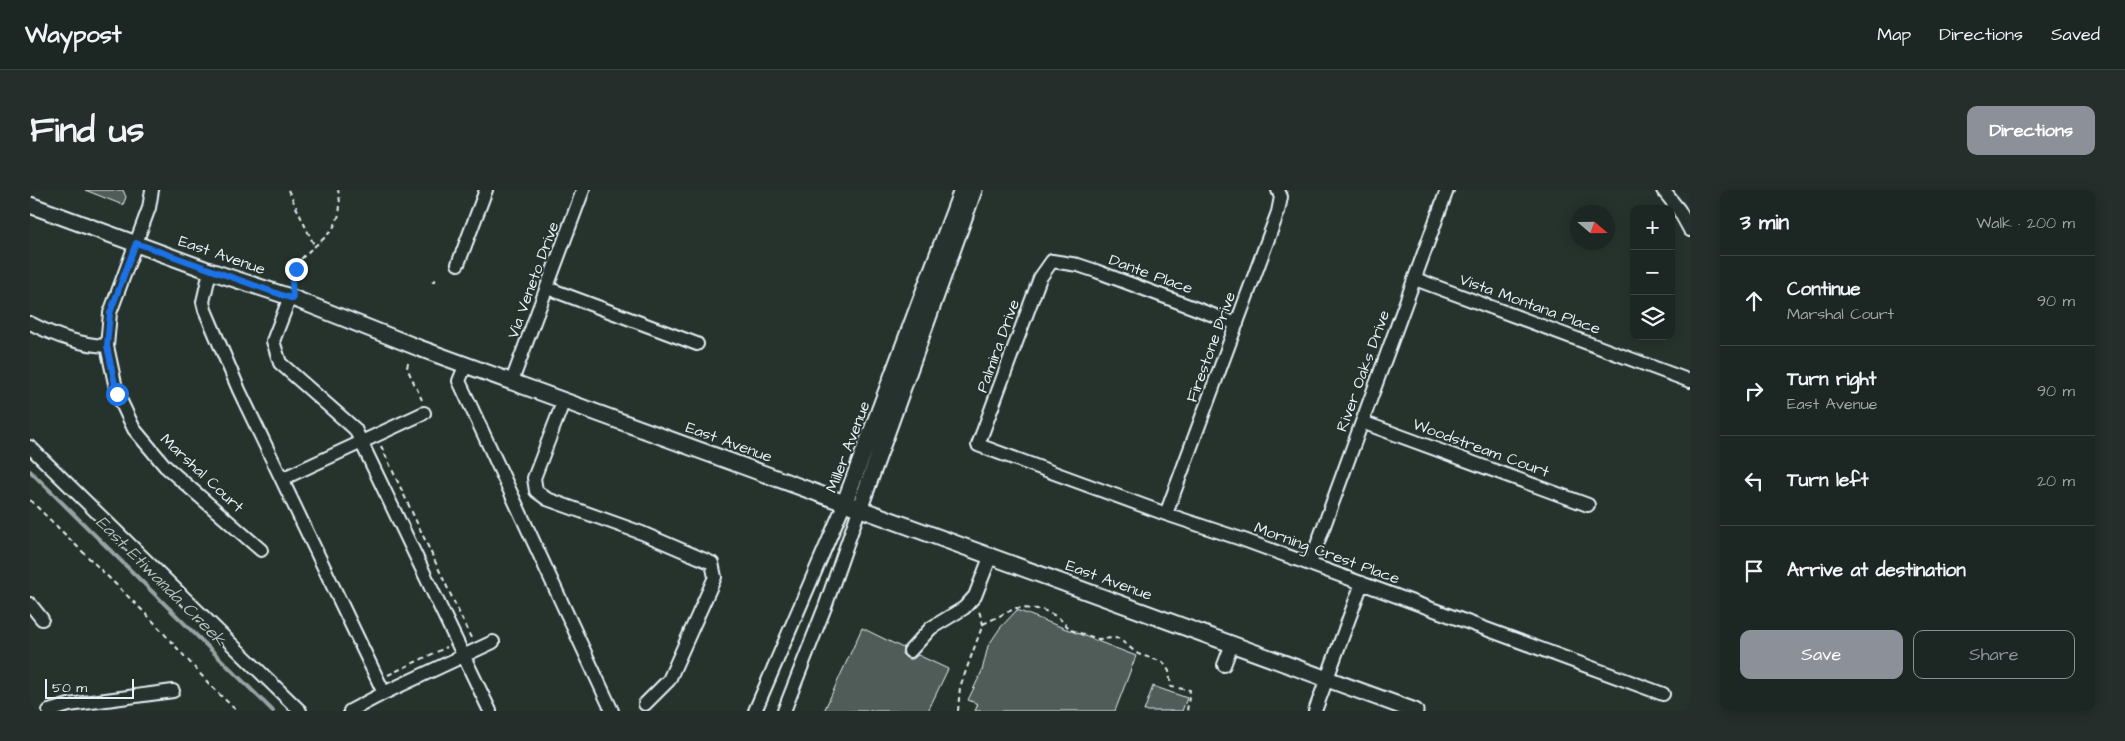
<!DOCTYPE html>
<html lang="en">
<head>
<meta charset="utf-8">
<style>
	body { margin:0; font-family:"Architects Daughter",sans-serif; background:#252e2a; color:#f1f3f6 }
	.controls { position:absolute; right:15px; top:15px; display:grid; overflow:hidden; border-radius:10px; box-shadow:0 2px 12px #0003 }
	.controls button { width:45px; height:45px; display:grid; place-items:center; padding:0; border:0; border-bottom:1px solid #3a4340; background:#1c2622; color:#f1f3f6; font:25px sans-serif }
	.compass { position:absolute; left:1540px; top:15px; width:45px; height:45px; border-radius:50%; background:#1c2622; box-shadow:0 2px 12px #0003; rotate:110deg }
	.scale { position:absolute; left:15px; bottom:12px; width:89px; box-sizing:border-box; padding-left:5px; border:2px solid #e8f1f8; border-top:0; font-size:14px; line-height:18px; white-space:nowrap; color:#e8f1f8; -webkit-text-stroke:4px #26332d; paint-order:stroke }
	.stop { position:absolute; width:15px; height:15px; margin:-11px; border:4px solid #1a73e8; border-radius:50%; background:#fff }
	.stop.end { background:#1a73e8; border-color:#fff; box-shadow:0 1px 5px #0008 }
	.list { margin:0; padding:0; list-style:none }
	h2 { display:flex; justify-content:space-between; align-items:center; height:65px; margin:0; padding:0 20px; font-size:21px }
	h2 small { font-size:16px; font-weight:400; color:#a0a5a5 }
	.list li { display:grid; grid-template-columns:32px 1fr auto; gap:15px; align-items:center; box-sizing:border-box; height:90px; padding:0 20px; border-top:1px solid #3a4340 }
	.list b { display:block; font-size:19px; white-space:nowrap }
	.list p { margin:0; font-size:16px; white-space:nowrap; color:#a0a5a5 }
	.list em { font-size:16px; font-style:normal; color:#a0a5a5 }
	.actions { display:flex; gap:10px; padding:15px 20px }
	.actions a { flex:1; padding:11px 0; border:1px solid #8c9099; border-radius:10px; text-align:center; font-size:18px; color:#8c9099 }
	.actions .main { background:#8c9099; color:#fff }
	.icon { flex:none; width:28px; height:28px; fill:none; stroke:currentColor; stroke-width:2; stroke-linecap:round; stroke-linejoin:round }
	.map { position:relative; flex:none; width:1660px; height:521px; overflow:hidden; border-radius:10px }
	header { display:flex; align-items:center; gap:30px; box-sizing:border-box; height:70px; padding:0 25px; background:#1c2622; border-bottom:1px solid #3a4340 }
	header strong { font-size:24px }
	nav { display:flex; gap:28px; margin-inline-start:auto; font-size:18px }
	.intro { display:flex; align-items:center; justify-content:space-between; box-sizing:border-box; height:120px; padding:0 30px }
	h1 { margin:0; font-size:35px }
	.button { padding:12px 22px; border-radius:10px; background:#8c9099; color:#fff; font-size:18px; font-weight:700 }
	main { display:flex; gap:30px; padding:0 30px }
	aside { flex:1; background:#1c2622; border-radius:10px; box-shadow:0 2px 12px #0003 }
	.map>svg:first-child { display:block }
</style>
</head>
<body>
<header>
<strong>Waypost</strong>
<nav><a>Map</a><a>Directions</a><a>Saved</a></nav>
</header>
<div class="intro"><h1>Find us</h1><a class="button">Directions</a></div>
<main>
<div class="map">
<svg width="1660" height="521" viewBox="0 0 1660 521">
	<rect width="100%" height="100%" fill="#26332d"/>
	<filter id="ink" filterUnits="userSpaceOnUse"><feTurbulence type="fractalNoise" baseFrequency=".02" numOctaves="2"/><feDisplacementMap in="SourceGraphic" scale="10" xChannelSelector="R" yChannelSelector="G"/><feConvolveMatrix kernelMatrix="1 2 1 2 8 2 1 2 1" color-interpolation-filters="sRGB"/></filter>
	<g filter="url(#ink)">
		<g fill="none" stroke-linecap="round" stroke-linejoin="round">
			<path stroke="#98a3a5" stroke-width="4" d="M0,281l243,240"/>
		</g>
		<path fill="#505c59" stroke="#e8f1f8" d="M55,0h38l3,7 -3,8z
			M987,420l119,46 -21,55h-140l3,-7 -10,-4 14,-29 6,-25 12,-18z
			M832,438l41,20 -1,6 6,5h5l5,-4 30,14 -20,42h-104z
			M1123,496l34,12 -5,13h-38z"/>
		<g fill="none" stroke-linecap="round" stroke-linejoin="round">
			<defs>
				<path id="minor" d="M122,0l-3,18 -39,105 -3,33 10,47 17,36 31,37 96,84
					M1633,0l16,20 11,20
					M428,74l28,-74
					M180,81l-7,31 2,8 34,80 145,303 109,-51
					M1385,89l275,102
					M517,98l150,56
					M260,107l-17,44 7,22 75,66 135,282
					M0,133c25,13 49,22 77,23
					M1207,134l-141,-53 -18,-6 -26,-4 -12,17 -62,167 188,69 78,26 419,154
					M436,174l-7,17 153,330
					M482,191l71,-191
					M534,210l-30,78 2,13 11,8 95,34 70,30 3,14 -46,103 -24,24
					M1332,232l226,83
					M0,257l270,264
					M252,289l142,-66
					M1136,324l112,-302 3,-15 -3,-7
					M1280,374l137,-374
					M0,414l12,15
					M880,461l21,-23 33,-20 11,-12 16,-41
					M1194,475l8,-21
					M19,521l20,-6 104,-14
					M320,521l34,-18
					M725,521l90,-209
					M754,521l41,-104 35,-100
					M1285,521l47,-128"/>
				<path id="major" d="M0,15l180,66 80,26 129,51 996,363
					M815,312l117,-312
					M830,317l114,-317"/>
			</defs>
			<use href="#minor" stroke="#e8f1f8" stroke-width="16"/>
			<use href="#major" stroke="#e8f1f8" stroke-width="19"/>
			<path stroke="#e8f1f8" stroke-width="2" stroke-dasharray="5 4" stroke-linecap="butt" d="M258,0l27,57
				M402,92l4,-2
				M262,94c0,-42 59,-39 46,-94
				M378,173l-1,5 15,32
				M351,256l90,192
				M0,310l121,119 61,68 25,24
				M953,434l33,-16 25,1 17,8 13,13 27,9 20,-1 20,16 25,8 6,9 2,16 19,3 -3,21
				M358,485l59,-28
				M928,521l2,-24 23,-63 -4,-13"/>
			<use href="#minor" stroke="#26332d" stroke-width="12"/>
			<use href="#major" stroke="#26332d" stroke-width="15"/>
		</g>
	</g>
	<g fill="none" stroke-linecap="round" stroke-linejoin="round" filter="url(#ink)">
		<path stroke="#1a73e8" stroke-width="6" d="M87,204l-10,-48 3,-33 26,-70 157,56 -1,-18 4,-12"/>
	</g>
	<g text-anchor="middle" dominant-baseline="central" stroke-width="4" stroke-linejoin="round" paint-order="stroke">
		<g font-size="16" fill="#e8f1f8" stroke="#26332d">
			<text transform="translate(192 65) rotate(19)">East Avenue</text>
			<text transform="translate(1121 84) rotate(20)">Dante Place</text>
			<text transform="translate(503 90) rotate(-70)">Via Veneto Drive</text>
			<text transform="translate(1500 114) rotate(20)">Vista Montana Place</text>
			<text transform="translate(968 156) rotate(-70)">Palmira Drive</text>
			<text transform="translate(1181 157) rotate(-70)">Firestone Drive</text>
			<text transform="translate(1333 181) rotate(-70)">River Oaks Drive</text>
			<text transform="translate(699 252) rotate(20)">East Avenue</text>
			<text transform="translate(818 257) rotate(-69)">Miller Avenue</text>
			<text transform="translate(1451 258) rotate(20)">Woodstream Court</text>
			<text transform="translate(172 283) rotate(43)">Marshal Court</text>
			<text transform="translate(1297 363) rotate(20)">Morning Crest Place</text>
			<text transform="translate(1079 390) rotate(20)">East Avenue</text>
		</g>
		<g font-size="18" font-style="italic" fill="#b3bdc0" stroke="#26332d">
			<text transform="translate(131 391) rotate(45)">East Etiwanda Creek</text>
		</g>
	</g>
</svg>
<div class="controls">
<button>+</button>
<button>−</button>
<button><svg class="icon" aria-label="layers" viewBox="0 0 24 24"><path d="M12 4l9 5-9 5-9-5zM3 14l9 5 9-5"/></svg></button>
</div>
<svg class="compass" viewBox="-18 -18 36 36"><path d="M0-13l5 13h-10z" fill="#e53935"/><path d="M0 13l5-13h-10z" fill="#a0a5a5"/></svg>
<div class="scale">50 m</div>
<div class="stop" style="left:87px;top:204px"></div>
<div class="stop end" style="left:266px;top:79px"></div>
</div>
<aside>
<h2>3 min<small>Walk · 200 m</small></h2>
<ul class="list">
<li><svg class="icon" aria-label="ahead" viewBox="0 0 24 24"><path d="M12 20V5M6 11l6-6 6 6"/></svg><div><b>Continue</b><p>Marshal Court</p></div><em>90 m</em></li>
<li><svg class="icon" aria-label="right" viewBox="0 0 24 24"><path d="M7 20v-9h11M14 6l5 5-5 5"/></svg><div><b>Turn right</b><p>East Avenue</p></div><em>90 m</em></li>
<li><svg class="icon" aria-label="left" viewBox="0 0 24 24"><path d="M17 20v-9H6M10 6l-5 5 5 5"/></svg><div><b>Turn left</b></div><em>20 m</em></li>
<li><svg class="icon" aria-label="arrive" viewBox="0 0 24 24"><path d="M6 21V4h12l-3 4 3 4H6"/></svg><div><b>Arrive at destination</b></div></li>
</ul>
<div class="actions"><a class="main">Save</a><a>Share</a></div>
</aside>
</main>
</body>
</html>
